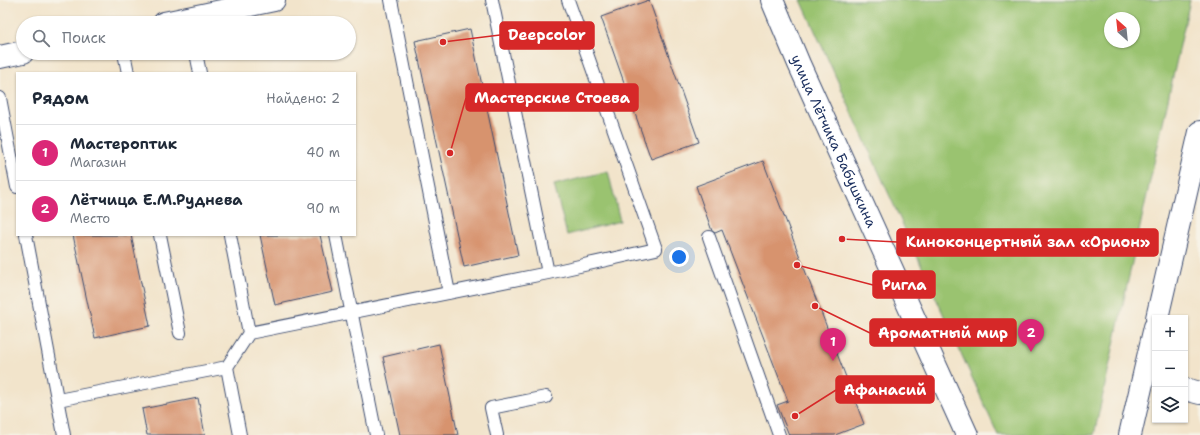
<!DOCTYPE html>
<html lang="ru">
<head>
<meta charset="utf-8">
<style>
	body { margin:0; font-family:"Shantell Sans",sans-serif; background:#f6f6f7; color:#1f2937 }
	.controls { position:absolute; right:12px; bottom:12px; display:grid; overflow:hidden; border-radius:0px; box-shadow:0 1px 3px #0004 }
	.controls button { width:36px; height:36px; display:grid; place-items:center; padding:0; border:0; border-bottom:1px solid #e0e1e3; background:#fff; color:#1f2937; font:20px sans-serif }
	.compass { position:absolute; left:1104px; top:12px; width:36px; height:36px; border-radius:50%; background:#fff; box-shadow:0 1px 3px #0004; rotate:333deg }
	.you { position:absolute; left:679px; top:257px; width:14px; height:14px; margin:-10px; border:3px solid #fff; border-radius:50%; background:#1a73e8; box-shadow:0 0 0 6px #1a73e833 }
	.badge { display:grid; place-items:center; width:26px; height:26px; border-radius:50%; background:#db2777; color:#fff; font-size:13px; font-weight:700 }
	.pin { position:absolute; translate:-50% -33px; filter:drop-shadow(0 1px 2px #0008) }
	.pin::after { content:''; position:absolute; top:21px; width:14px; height:12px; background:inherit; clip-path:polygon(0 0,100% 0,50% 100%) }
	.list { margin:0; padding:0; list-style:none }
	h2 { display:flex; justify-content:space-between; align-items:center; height:52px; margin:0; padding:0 16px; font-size:17px }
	h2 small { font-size:13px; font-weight:400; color:#747a83 }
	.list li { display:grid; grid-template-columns:26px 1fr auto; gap:12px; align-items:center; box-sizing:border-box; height:56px; padding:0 16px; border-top:1px solid #e0e1e3 }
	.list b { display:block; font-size:15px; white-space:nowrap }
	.list p { margin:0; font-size:13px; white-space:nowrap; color:#747a83 }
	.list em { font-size:13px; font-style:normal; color:#747a83 }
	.icon { flex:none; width:22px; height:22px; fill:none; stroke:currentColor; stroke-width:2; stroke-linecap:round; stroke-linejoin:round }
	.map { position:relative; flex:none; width:1200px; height:435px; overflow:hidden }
	.search { position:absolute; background:#fff; box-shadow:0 1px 3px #0004; left:16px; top:16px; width:340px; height:44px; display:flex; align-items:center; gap:10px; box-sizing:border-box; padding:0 14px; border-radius:22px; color:#747a83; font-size:15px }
	.panel { position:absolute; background:#fff; box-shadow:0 1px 3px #0004; left:16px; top:72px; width:340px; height:164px; border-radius:0px }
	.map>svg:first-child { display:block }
</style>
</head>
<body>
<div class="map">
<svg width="1200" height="435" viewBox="0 0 1200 435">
	<rect width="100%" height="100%" fill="#f7f3e8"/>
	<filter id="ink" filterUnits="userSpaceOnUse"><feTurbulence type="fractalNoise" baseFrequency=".025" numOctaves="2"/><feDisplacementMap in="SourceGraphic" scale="8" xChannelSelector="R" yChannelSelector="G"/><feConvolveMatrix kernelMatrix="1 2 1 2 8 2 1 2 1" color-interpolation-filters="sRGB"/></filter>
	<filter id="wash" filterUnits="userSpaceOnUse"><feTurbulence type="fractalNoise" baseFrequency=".012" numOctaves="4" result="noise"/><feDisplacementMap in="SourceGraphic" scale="16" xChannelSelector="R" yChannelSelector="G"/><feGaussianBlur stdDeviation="0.9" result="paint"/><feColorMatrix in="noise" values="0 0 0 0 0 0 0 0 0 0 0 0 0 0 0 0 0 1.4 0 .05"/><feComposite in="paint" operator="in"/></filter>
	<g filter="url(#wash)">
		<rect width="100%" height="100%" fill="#f2e4cb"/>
		<path fill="#9ac370" stroke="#5a7967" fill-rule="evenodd" d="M801,0h389l-96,435h-96zM1110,18h24v24h-24z
			M608,171l12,50 -53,14 -13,-50z"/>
		<g id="blocks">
			<path fill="#d7936e" d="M649,0l50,142 -48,17 -50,-142z
				M470,29l48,226 -54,12 -49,-226z
				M763,161l101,263 -29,11h-46l-12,-30 11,-4 -66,-171 -7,3 -3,-2 -16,-45z
				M73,235h58l19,91 -55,12z
				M260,235h60l13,57 -58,13z
				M439,344l19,91h-58l-17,-78z
				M198,398l7,37h-58l-5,-26z"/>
		</g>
	</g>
	<g filter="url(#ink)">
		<use href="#blocks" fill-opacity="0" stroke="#3b4a6e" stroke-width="1"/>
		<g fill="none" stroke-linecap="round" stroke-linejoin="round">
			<defs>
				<path id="service" d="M391,0l58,293
					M492,0l56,273
					M124,53l4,20
					M196,53l4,20
					M0,98l17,89
					M26,235l38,200
					M160,235l20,98
					M230,235l19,98 -22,34 13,68
					M336,235l40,200
					M709,237l70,198
					M249,333l299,-60 108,-24 -88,-249
					M58,400l169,-33
					M497,435l-6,-27 55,-11"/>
				<path id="tertiary" d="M1157,318l43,-186
					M1185,389l15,4
					M1130,435l25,-108"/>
				<g id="secondary">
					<path id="s1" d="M772,0l27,64 168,371"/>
					<path d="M164,23l110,-23"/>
					<path d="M0,57l23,-5"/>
				</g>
			</defs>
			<use href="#service" stroke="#3b4a6e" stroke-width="14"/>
			<use href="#tertiary" stroke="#3b4a6e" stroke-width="24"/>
			<use href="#secondary" stroke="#3b4a6e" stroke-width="24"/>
			<use href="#service" stroke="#fff" stroke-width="12"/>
			<use href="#tertiary" stroke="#fff" stroke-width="22"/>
			<use href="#secondary" stroke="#fff" stroke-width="22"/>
		</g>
	</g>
	<g text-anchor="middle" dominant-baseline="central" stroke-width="4" stroke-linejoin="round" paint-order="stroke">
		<g font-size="14" fill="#1b2f5e" stroke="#f7f3e8">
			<text stroke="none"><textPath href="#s1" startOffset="154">улица Лётчика Бабушкина</textPath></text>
		</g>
	</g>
	<path fill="none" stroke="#d62828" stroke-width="1.5" d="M443 42L500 35M450 153L466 98M842 239L897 242M797 265L873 285M815 306L870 333M795 416L836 390"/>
	<g fill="#d62828" stroke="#f7f3e8" stroke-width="1.5">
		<circle cx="443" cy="42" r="4"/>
		<circle cx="450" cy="153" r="4"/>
		<circle cx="842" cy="239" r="4"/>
		<circle cx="797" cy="265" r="4"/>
		<circle cx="815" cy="306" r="4"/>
		<circle cx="795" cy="416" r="4"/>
	</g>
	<g fill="#d62828" stroke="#d62828" stroke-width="1.5">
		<rect x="500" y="22" width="94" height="27" rx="4"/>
		<rect x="466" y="84" width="172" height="27" rx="4"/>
		<rect x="897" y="229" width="261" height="27" rx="4"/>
		<rect x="873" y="271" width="62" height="27" rx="4"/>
		<rect x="870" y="319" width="146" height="27" rx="4"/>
		<rect x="836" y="376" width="98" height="27" rx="4"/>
	</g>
	<g font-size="15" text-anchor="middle" font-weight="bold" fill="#fff">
		<text x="547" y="40">Deepcolor</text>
		<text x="552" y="103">Мастерские Стоева</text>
		<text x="1028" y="247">Киноконцертный зал «Орион»</text>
		<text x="904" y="290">Ригла</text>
		<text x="943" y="338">Ароматный мир</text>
		<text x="885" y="395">Афанасий</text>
	</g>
</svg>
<div class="controls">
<button>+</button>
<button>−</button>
<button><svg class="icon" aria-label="layers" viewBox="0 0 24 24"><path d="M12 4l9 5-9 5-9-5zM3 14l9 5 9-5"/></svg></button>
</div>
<svg class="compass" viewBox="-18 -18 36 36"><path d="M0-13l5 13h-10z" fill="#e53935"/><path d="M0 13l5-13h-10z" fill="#747a83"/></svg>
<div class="you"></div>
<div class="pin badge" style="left:833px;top:361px">1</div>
<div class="pin badge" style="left:1031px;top:352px">2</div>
<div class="search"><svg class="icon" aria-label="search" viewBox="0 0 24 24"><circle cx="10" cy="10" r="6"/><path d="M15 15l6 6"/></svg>Поиск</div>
<section class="panel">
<h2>Рядом<small>Найдено: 2</small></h2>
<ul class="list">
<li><span class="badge">1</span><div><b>Мастероптик</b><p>Магазин</p></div><em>40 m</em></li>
<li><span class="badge">2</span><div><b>Лётчица Е.М.Руднева</b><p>Место</p></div><em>90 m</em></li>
</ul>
</section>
</div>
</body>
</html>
